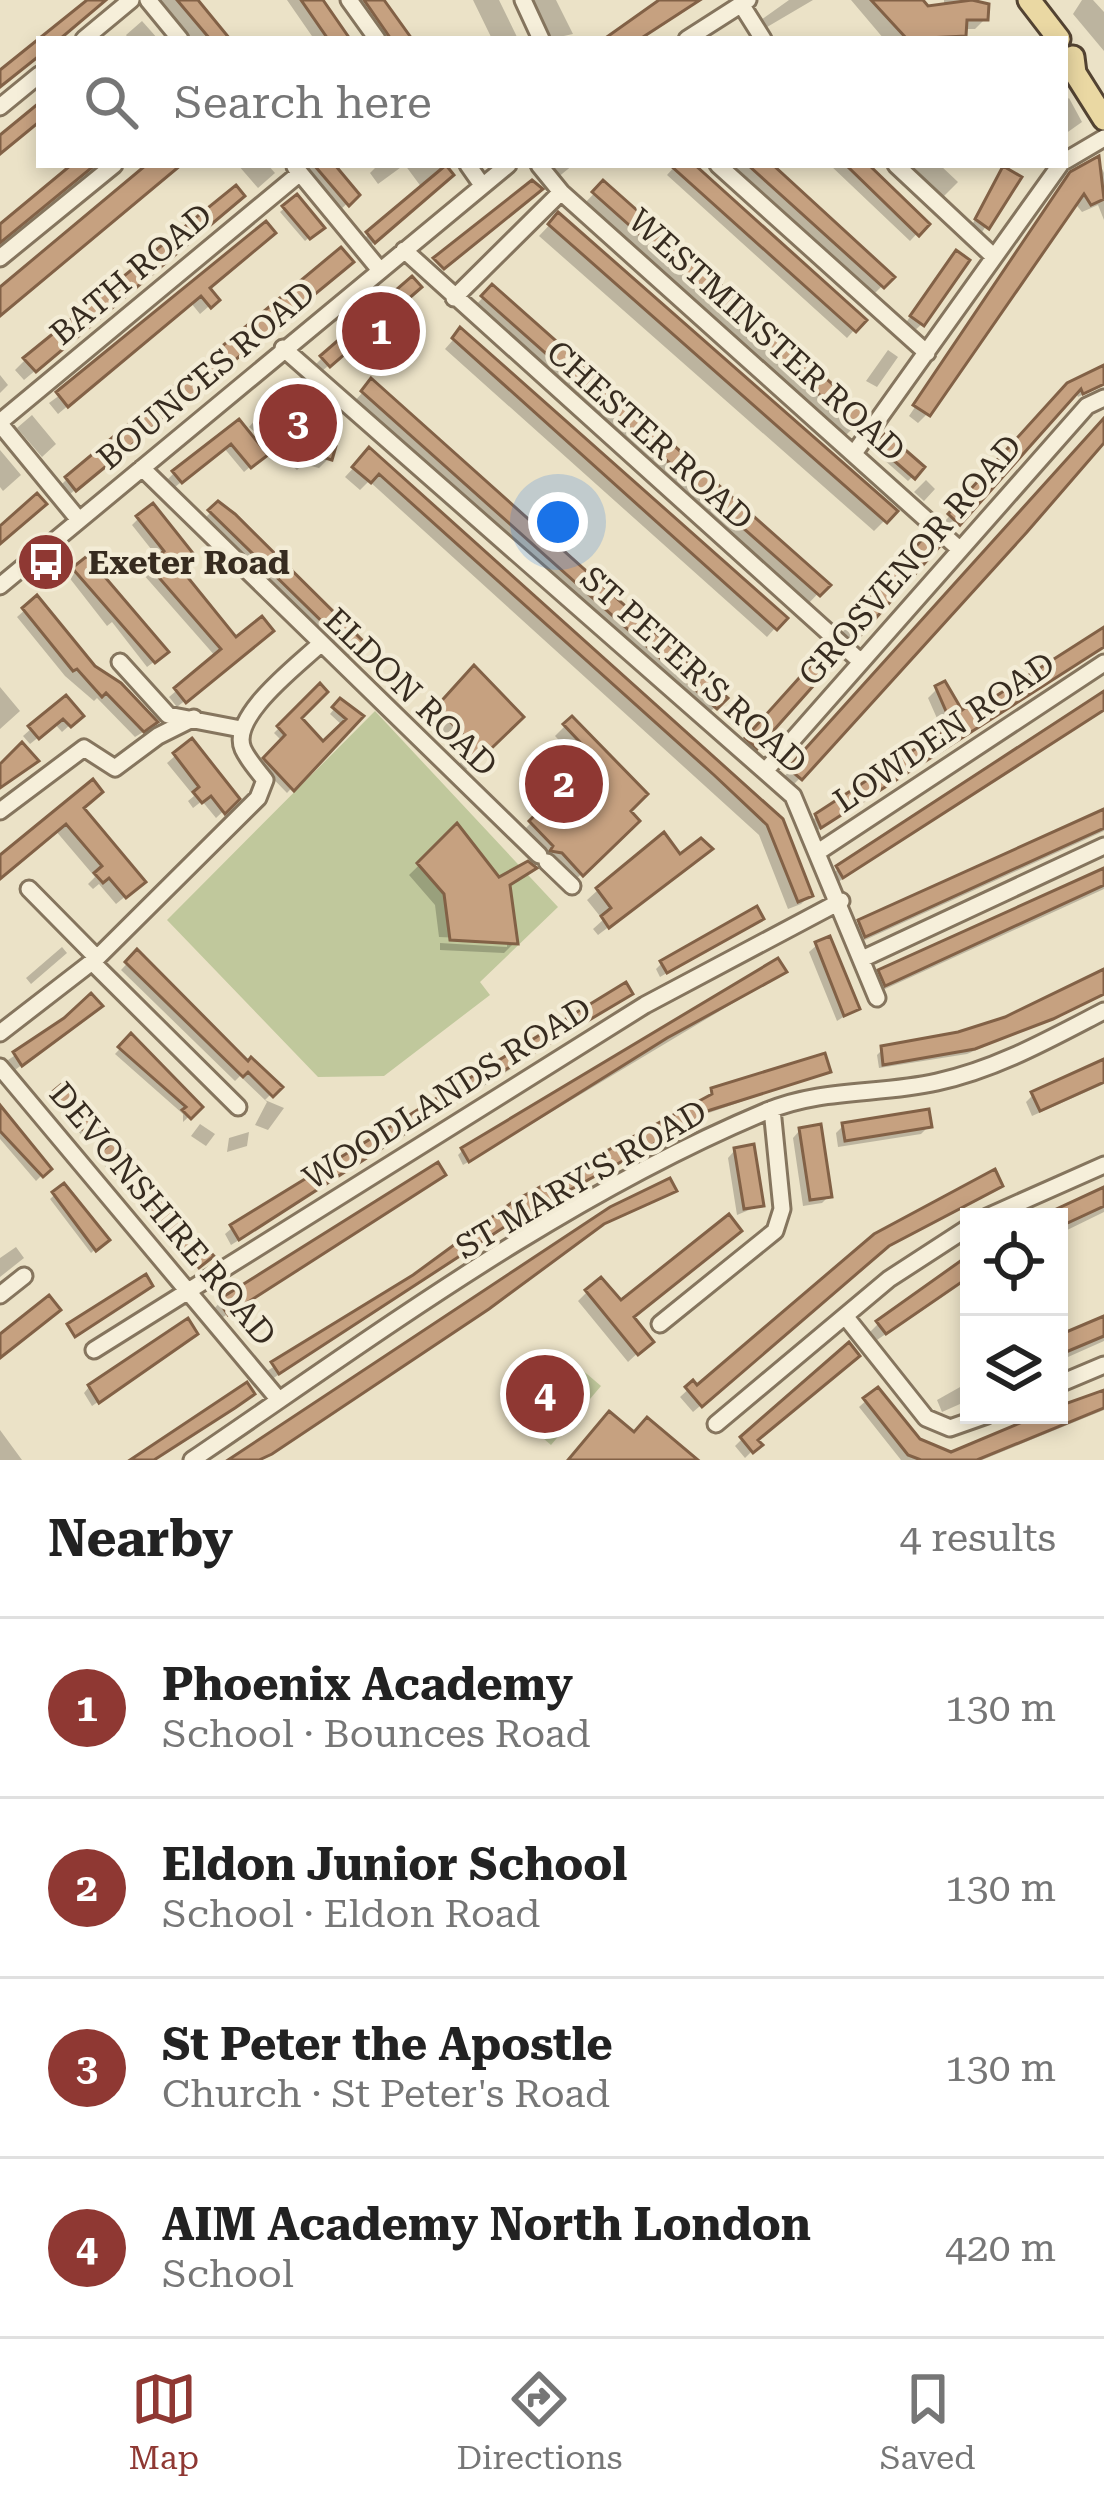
<!DOCTYPE html>
<html lang="en">
<head>
<meta charset="utf-8">
<style>
	body { margin:0; font-family:"Roboto Serif",serif; background:#f6f6f6; color:#222 }
	.controls { position:absolute; right:36px; bottom:36px; display:grid; overflow:hidden; border-radius:0px; box-shadow:0 6px 18px #0003 }
	.controls button { width:108px; height:108px; display:grid; place-items:center; padding:0; border:0; border-bottom:3px solid #e0e0e0; background:#fff; color:#222; font:60px sans-serif }
	.you { position:absolute; left:558px; top:522px; width:42px; height:42px; margin:-30px; border:9px solid #fff; border-radius:50%; background:#1a73e8; box-shadow:0 0 0 18px #1a73e833 }
	.badge { display:grid; place-items:center; width:78px; height:78px; border-radius:50%; background:#8f3833; color:#fff; font-size:39px; font-weight:700 }
	.pin { position:absolute; translate:-50% -50%; border:6px solid #fff; box-shadow:0 3px 12px #0006 }
	.list { margin:0; padding:0; list-style:none }
	h2 { display:flex; justify-content:space-between; align-items:center; height:156px; margin:0; padding:0 48px; font-size:51px }
	h2 small { font-size:39px; font-weight:400; color:#767676 }
	.list li { display:grid; grid-template-columns:78px 1fr auto; gap:36px; align-items:center; box-sizing:border-box; height:180px; padding:0 48px; border-top:3px solid #e0e0e0 }
	.list b { display:block; font-size:45px; white-space:nowrap }
	.list p { margin:0; font-size:39px; white-space:nowrap; color:#767676 }
	.list em { font-size:39px; font-style:normal; color:#767676 }
	.icon { flex:none; width:66px; height:66px; fill:none; stroke:currentColor; stroke-width:2; stroke-linecap:round; stroke-linejoin:round }
	.map { position:relative; flex:none; width:1104px; height:1460px; overflow:hidden }
	.search { position:absolute; background:#fff; box-shadow:0 6px 18px #0003; left:36px; right:36px; top:36px; height:132px; display:flex; align-items:center; gap:30px; box-sizing:border-box; padding:0 42px; border-radius:0px; color:#767676; font-size:45px }
	.sheet { height:876px; background:#fff }
	nav { display:flex; justify-content:space-around; align-items:center; box-sizing:border-box; height:168px; border-top:3px solid #e0e0e0; background:#fff; font-size:33px; color:#767676 }
	nav a { display:grid; justify-items:center; gap:6px }
	nav .on { color:#8f3833 }
	.map>svg:first-child { display:block }
</style>
</head>
<body>
<div class="map">
<svg width="1104" height="1460" viewBox="0 0 1104 1460">
	<rect width="100%" height="100%" fill="#ebe2c7"/>
	<path fill="#c0c89c" d="M375,711l183,196 -78,75 10,13 -106,81 -66,1 -151,-157z
		M573,1362l28,24 -50,59 -29,-25z"/>
	<path fill="#0003" d="M159,0h35l32,39h-35z
		M287,0h32l27,39h-32z
		M345,0h35l29,39h-36z
		M473,0h26l19,39h-26z
		M532,0h24l17,34 -23,5z
		M789,0h24l-51,30 -4,-8z
		M851,0h68l8,9 17,-1v-8h25l16,19 -10,10h-11l-5,10h-75z
		M1082,0h11l11,12v39l-31,-37z
		M142,21l16,18h-29l-3,-4z
		M1069,98l13,24 -17,12v-33z
		M1098,160l6,13v47l-6,-15 -16,7 -8,-10 -147,212 -9,9 -9,-7 161,-239z
		M238,165h30l7,8 -17,15z
		M297,165h34l25,30 -19,18z
		M378,165h26l-26,19 -8,-11z
		M405,165h38l8,10 -86,75 -6,-7 63,-55z
		M554,165h19l-16,13 -8,-8z
		M676,165h15l172,155 -16,18 -180,-163z
		M733,165h36l122,112 -16,16z
		M830,165h34l62,59 -16,17z
		M909,165h31l18,17 -15,15z
		M1000,174l18,4 -36,54 -10,-7z
		M603,184l252,242 -10,10 -261,-232z
		M296,198l25,29 -16,14 -25,-29z
		M231,206l-207,174 -9,-10 10,-10z
		M558,216l336,295 -20,20 -335,-295z
		M341,252l-1,20 -276,227 -7,-10 10,-10z
		M949,261l-27,63 -8,7 -9,-7z
		M492,288l334,297 -18,19 -335,-296z
		M206,289l10,11 -16,14 -9,-11 -133,111 -9,-11z
		M411,294l-90,78 -6,-7 7,-7z
		M461,331l323,287 -17,19 -322,-288z
		M888,350l10,7 -21,30 -11,-6z
		M1104,369v15l-26,13 -3,-6 -122,137 -8,-7 124,-135z
		M0,375l8,10 -8,8z
		M372,382l352,316 -19,19 -352,-314z
		M276,396l51,42 2,20 -10,10 -16,-4 -6,6 -48,-43z
		M32,415l24,29 -14,13 -25,-29z
		M239,423l19,37 -14,12 -20,-24 -49,39 -7,-8 6,-6z
		M1104,423v18l-304,337 -9,9 -9,-8z
		M886,437l35,31 -13,13 -34,-30z
		M0,450l21,25 -18,16 -3,-4z
		M369,451l411,369 30,75 -9,9 -13,5 -29,-74 -390,-354 -9,9 -15,-13z
		M926,480l9,9 -11,12 -10,-9z
		M218,505l144,139 -17,16 -144,-138z
		M139,518l53,39 -14,13 57,71 28,-3 -86,69 -8,-10 47,-40 -73,-83 16,-15 -27,-34z
		M926,539l8,8 -85,96 -9,-8z
		M74,570l85,88 -12,9 -35,-45 -5,4 -39,-50z
		M37,599l56,69 55,61 -13,8 -38,-39 -3,3 -29,-25 -48,-59z
		M1104,629v14l-292,191 -4,-9 9,-9 127,-82 -16,-36 9,-9 24,25h12z
		M474,669l45,48 -60,60 -7,-6 10,-10 -8,-14 -26,-28z
		M0,687l20,24 -20,18z
		M320,687l-22,31 25,27 20,-19 -13,-12 10,-12 19,14 -72,77 -27,-28 23,-23 -9,-9z
		M1104,695v15l-272,176 -4,-7 10,-10z
		M65,699l15,17 -18,16 -7,-8 -25,20 -7,-8z
		M571,720l65,101 -65,63 -50,-51 64,-65 -30,-32z
		M191,742l45,57 -20,19 -14,-17 -9,7 -5,-7 6,-5 -27,-33z
		M80,809l53,81 -17,14 -17,-20 -6,5 -5,-5 7,-7 -40,-47 -55,47v-17z
		M1104,812v19l-250,114 -5,-12 10,-11z
		M457,828l41,53 35,-13 -25,20 6,55 -10,10 -64,-3v-7l67,4v-7l-68,-3 -4,-32 -26,-30z
		M698,859l-100,76 -5,-6 10,-9 -16,-20 11,-10z
		M1104,871v18l-230,105 -4,-11 10,-10z
		M760,919l-100,58 -4,-8 6,-6z
		M817,945l39,64 -19,12 -28,-69z
		M62,947l5,6 -36,31 -5,-6z
		M137,953l111,112 30,22 -13,13 19,8 -16,22 -13,-5 12,-23 -27,-26 -5,5 -114,-111z
		M1104,972v22l-137,60 -88,14 -2,-13 6,-6 76,-14 47,-16z
		M778,976l-315,189 -5,-10 5,-5z
		M630,994l-399,251 -6,-11 7,-6z
		M92,1012l-77,58 -7,-10 58,-39z
		M131,1037l68,70 -16,15v-8l-68,-60z
		M1104,1063v21l-72,32 -6,-14 7,-7z
		M827,1072l-127,44 -137,74 -291,189 -5,-8 440,-271 5,-9z
		M63,1087l34,36 -14,14 -33,-38z
		M0,1106l48,63 -12,12 -36,-42z
		M200,1124l15,10 -9,12 -15,-10z
		M844,1125l85,1 -8,8 -83,13 -2,-14z
		M800,1130l29,66 -7,7 -19,3 -10,-68z
		M249,1132l-2,14 -20,6 2,-14z
		M116,1143l16,29 78,84 -16,14 -96,-112z
		M735,1150l26,55 -24,10 -9,-57z
		M435,1181l-215,138 -6,-10 6,-7z
		M1000,1185l-122,68 -185,159 -13,-15 13,-12 3,4 179,-153z
		M63,1187l43,53 -15,13 -41,-54z
		M1104,1192v20l-45,22v-17z
		M16,1247l8,11 -24,19v-19z
		M969,1261v16l-92,63 -7,-8 8,-8z
		M587,1292l33,12 11,14 10,32 -13,12 -50,-61z
		M1104,1322v19l-45,20v-19z
		M189,1339l-97,67 -8,-13 5,-6z
		M969,1382v18l-27,12 -5,-12z
		M877,1391l41,51 22,18h-39l-42,-53z
		M1104,1392v18l-122,50h-35z
		M0,1430l22,30h-22z
		M742,1439l16,6 -13,13 -10,-12z"/>
	<path fill="#c6a180" stroke="#826146" stroke-width="3" d="M87,0h19l-46,39h-21v17l-39,31v-17z
		M177,0h21l32,39h-20z
		M301,0h22l27,39h-22z
		M364,0h20l28,39h-21z
		M659,0h41l-60,39h-36z
		M871,0h52l5,6 44,-6 17,4 -1,16h-21l-1,16 -59,3z
		M39,103v19l-39,32v-19z
		M1099,156l5,43 -13,6 -7,-11 -154,222 -17,-11 157,-233z
		M71,165h24l-95,78v-19z
		M146,165h35l-181,151v-29z
		M314,165h21l25,30 -11,11z
		M446,165l8,10 -79,68 -9,-11z
		M670,165h25l172,155 -11,12z
		M748,165h25l122,112 -11,11z
		M846,165h23l61,59 -11,12z
		M1003,166l19,11 -33,52 -14,-10z
		M532,180l11,9 -99,80 -11,-11z
		M603,180l264,235 -10,13 -265,-236z
		M236,185l9,11 -209,176 -13,-14z
		M297,194l28,34 -15,11 -28,-33z
		M558,212l340,299 -11,12 -339,-299z
		M266,221l10,12 -66,55 10,12 -9,8 -10,-12 -133,111 -12,-15z
		M341,247l13,15 -278,229 -11,-14z
		M956,250l14,10 -46,66 -14,-10z
		M412,276l10,11 -92,80 -10,-11z
		M492,284l339,301 -11,11 -339,-300z
		M460,327l328,291 -11,12 -325,-292z
		M1104,365v19l-21,10 -2,-5 -121,136 -12,-11 119,-131z
		M371,378l357,320 -11,11 -356,-318z
		M286,382l53,49 -8,8 5,7 -4,14 -16,-5 -7,7 -52,-47z
		M1104,418v25l-77,89 -225,248 -14,-12z
		M239,419l29,36 -17,13 -20,-24 -49,39 -10,-12z
		M886,433l39,34 -10,12 -39,-34z
		M369,447l414,372 30,77 -15,6 -31,-77 -53,-50 -335,-301 -8,9 -19,-16z
		M37,493l10,11 -47,40v-18z
		M218,501l17,13 131,130 -10,8 -13,-10 -135,-132z
		M153,503l43,54 -15,12 55,68 26,-21 12,15 -88,72 -12,-15 47,-39 -73,-84 16,-14 -28,-35z
		M926,535l13,12 -81,91 -13,-12z
		M87,556l82,96 -14,11 -83,-95z
		M37,595l58,71 26,17 37,39 -14,10 -38,-39 -4,4 -25,-28 -4,2 -51,-63z
		M1104,627v20l-283,181 -6,-14 137,-89 -17,-39 10,-5 17,29 8,-6 4,6z
		M827,647l11,11 -81,91 -12,-11z
		M474,665l50,52 -53,51 -11,-9 11,-10 -7,-13 -28,-29z
		M320,683l8,9 -26,26 21,23 23,-22 -14,-12 8,-9 24,18 -70,75 -31,-33 22,-23 -8,-9z
		M1104,691v19l-261,168 -7,-12z
		M66,695l18,21 -13,11 -8,-8 -24,20 -11,-13z
		M572,716l76,78 -17,17 9,10 -57,55 -21,-23 -12,-2 3,-5 -24,-25 64,-65 -30,-32z
		M192,738l48,61 -15,15 -14,-18 -9,7 -9,-11 6,-5 -26,-34z
		M22,742l17,19 -39,27v-24z
		M93,779l10,13 -19,16 62,74 -20,16 -17,-20 -6,5 -9,-10 8,-7 -36,-42 -66,55v-24z
		M1104,809v19l-239,109 -7,-17z
		M457,823l42,54 29,-16 9,7 -27,17 8,59 -68,-4 -6,-46 -27,-31z
		M664,832l16,22 21,-16 12,11 -104,79 -8,-12 10,-8 -15,-20z
		M1104,868v17l-219,101 -7,-16z
		M757,906l7,13 -97,54 -7,-12z
		M830,936l30,73 -16,7 -29,-74z
		M137,949l111,112 3,-4 32,30 -10,10 -25,-25 -5,5 -118,-115z
		M778,958l9,14 -120,66 -198,124 -8,-14z
		M1104,969v25l-51,25 -78,30 -92,16 -2,-19 77,-14 47,-15z
		M626,982l7,12 -150,89 -244,157 -9,-15z
		M91,993l12,13 -81,60 -9,-14 51,-34z
		M131,1033l72,74 -12,12 -9,-9 4,-3 -68,-60z
		M825,1053l6,19 -130,41 2,4 -188,103 -236,154 -8,-12 142,-87 101,-74 198,-107 -1,-6z
		M1104,1059v23l-64,29 -9,-19z
		M63,1083l39,40 -14,13 -37,-43z
		M0,1105l52,64 -9,8 -43,-46z
		M929,1109l3,18 -87,14 -3,-18z
		M821,1124l11,73 -22,3 -11,-72z
		M116,1139l24,29 -4,4 78,84 -15,12 -99,-116z
		M754,1144l10,62 -20,3 -10,-61z
		M438,1162l8,13 -218,140 -10,-15z
		M995,1169l8,17 -114,60 -187,161 -17,-20 8,-7 4,5 177,-151z
		M670,1178l7,13 -73,33 -115,85 -217,145 -13,6h-31l382,-253z
		M64,1183l46,57 -14,11 -44,-59z
		M1104,1187v19l-45,21v-10h-20z
		M729,1214l13,17 -108,86 20,25 -16,13 -53,-65 16,-13 20,23z
		M969,1255v22l-83,57 -10,-13z
		M146,1274l7,12 -78,51 -8,-13z
		M49,1295l12,15 -61,48v-24z
		M1104,1316v20l-45,19v-20z
		M188,1318l10,16 -99,69 -11,-18z
		M849,1342l11,14 -102,84 5,5 -10,8 -13,-16z
		M247,1382l8,12 -20,14 -81,52h-24z
		M878,1387l42,52 31,13 88,-37h20v-9l45,-16v18l-127,52h-56l-13,-5 -45,-57z
		M609,1411l25,21 13,-15 51,43h-130z"/>
	<g fill="none" stroke-linecap="round" stroke-linejoin="round">
		<defs>
			<path id="minor" d="M148,0l32,39
				M349,0l28,39
				M523,0l18,39
				M741,4l22,35
				M84,39l47,-39
				M687,39l61,-39
				M0,107l39,-32
				M1065,161l39,-23
				M468,165l14,20
				M539,165l22,27 396,355
				M718,165l209,188
				M896,165l96,90
				M295,167l84,102
				M404,250l456,411
				M0,258l114,-93
				M454,298l107,-106
				M283,348l510,448 84,202
				M0,422l300,-249
				M0,424l79,96
				M855,452l205,-287
				M142,468l397,387
				M0,586l508,-421
				M120,662l48,53 73,14
				M766,770l321,-364 17,-8
				M0,811l84,-63 31,20 43,-32 36,-18
				M818,852l286,-189
				M547,862l25,24
				M29,889l68,69
				M862,959l242,-113
				M92,962l146,145
				M0,1033l97,-75 161,-160 7,-18c-7,-9 -17,-20 -22,-31 -14,-32 54,-83 75,-103
				M0,1067l279,333
				M987,1217l117,-52
				M0,1295l24,-19
				M845,1316l81,102 24,10 37,-13
				M660,1324l115,-93 7,-22 -10,-100
				M94,1350l551,-345 196,-104
				M1059,1384l45,-19
				M716,1424l173,-145 80,-52
				M192,1460c184,-125 369,-263 575,-349 55,-23 113,-16 170,-29 60,-13 113,-43 167,-71"/>
			<path id="major" d="M1029,0l30,39
				M1073,57l2,16 29,46"/>
		</defs>
		<use href="#minor" stroke="#85755e" stroke-width="21"/>
		<use href="#major" stroke="#534332" stroke-width="27"/>
		<use href="#minor" stroke="#f6efda" stroke-width="15"/>
		<use href="#major" stroke="#ead8a3" stroke-width="21"/>
	</g>
	<defs>
		<symbol id="bus-disc" viewBox="-11 -11 22 22"><circle r="9.5" fill="#8f3833" stroke="#f3ecd6"/><path d="M-5-6H5V4H4V6H2V4H-2V6H-4V4H-5ZM-3.5-4V0h7V-4ZM-3.5 1.2v1.5H-2V1.2ZM2 1.2v1.5H3.5V1.2Z" fill="#fff"/></symbol>
	</defs>
	<g fill-rule="evenodd">
		<use href="#bus-disc" x="13" y="529" width="66" height="66"/>
	</g>
	<g text-anchor="middle" dominant-baseline="central" stroke-width="9" stroke-linejoin="round" paint-order="stroke">
		<g font-size="33" fill="#372c20" stroke="#f3ecd6">
			<text transform="translate(131 274) rotate(-40)">BATH ROAD</text>
			<text transform="translate(767 335) rotate(42)">WESTMINSTER ROAD</text>
			<text transform="translate(206 375) rotate(-40)">BOUNCES ROAD</text>
			<text transform="translate(650 435) rotate(42)">CHESTER ROAD</text>
			<text transform="translate(910 560) rotate(-49)">GROSVENOR ROAD</text>
			<text transform="translate(694 670) rotate(42)">ST PETER'S ROAD</text>
			<text transform="translate(411 692) rotate(44)">ELDON ROAD</text>
			<text transform="translate(944 732) rotate(-34)">LOWDEN ROAD</text>
			<text transform="translate(447 1093) rotate(-32)">WOODLANDS ROAD</text>
			<text transform="translate(581 1179) rotate(-30)">ST MARY'S ROAD</text>
			<text transform="translate(163 1214) rotate(50)">DEVONSHIRE ROAD</text>
		</g>
		<g font-size="33" font-weight="bold" fill="#372c20" stroke="#f3ecd6" text-anchor="start">
			<text x="88" y="562">Exeter Road</text>
		</g>
	</g>
</svg>
<div class="controls">
<button><svg class="icon" aria-label="locate" viewBox="0 0 24 24"><circle cx="12" cy="12" r="6"/><path d="M12 2v4M12 18v4M2 12h4M18 12h4"/></svg></button>
<button><svg class="icon" aria-label="layers" viewBox="0 0 24 24"><path d="M12 4l9 5-9 5-9-5zM3 14l9 5 9-5"/></svg></button>
</div>
<div class="you"></div>
<div class="pin badge" style="left:381px;top:331px">1</div>
<div class="pin badge" style="left:564px;top:784px">2</div>
<div class="pin badge" style="left:298px;top:423px">3</div>
<div class="pin badge" style="left:545px;top:1394px">4</div>
<div class="search"><svg class="icon" aria-label="search" viewBox="0 0 24 24"><circle cx="10" cy="10" r="6"/><path d="M15 15l6 6"/></svg>Search here</div>
</div>
<section class="sheet">
<h2>Nearby<small>4 results</small></h2>
<ul class="list">
<li><span class="badge">1</span><div><b>Phoenix Academy</b><p>School · Bounces Road</p></div><em>130 m</em></li>
<li><span class="badge">2</span><div><b>Eldon Junior School</b><p>School · Eldon Road</p></div><em>130 m</em></li>
<li><span class="badge">3</span><div><b>St Peter the Apostle</b><p>Church · St Peter's Road</p></div><em>130 m</em></li>
<li><span class="badge">4</span><div><b>AIM Academy North London</b><p>School</p></div><em>420 m</em></li>
</ul>
</section>
<nav>
<a class="on"><svg class="icon" aria-label="map" viewBox="0 0 24 24"><path d="M3 6l6-2 6 2 6-2v14l-6 2-6-2-6 2zM9 4v14M15 6v14"/></svg>Map</a>
<a><svg class="icon" aria-label="directions" viewBox="0 0 24 24"><path d="M12 3l9 9-9 9-9-9zM9 14v-3h6M13 9l2 2-2 2"/></svg>Directions</a>
<a><svg class="icon" aria-label="saved" viewBox="0 0 24 24"><path d="M7 4h10v16l-5-4-5 4z"/></svg>Saved</a>
</nav>
</body>
</html>
